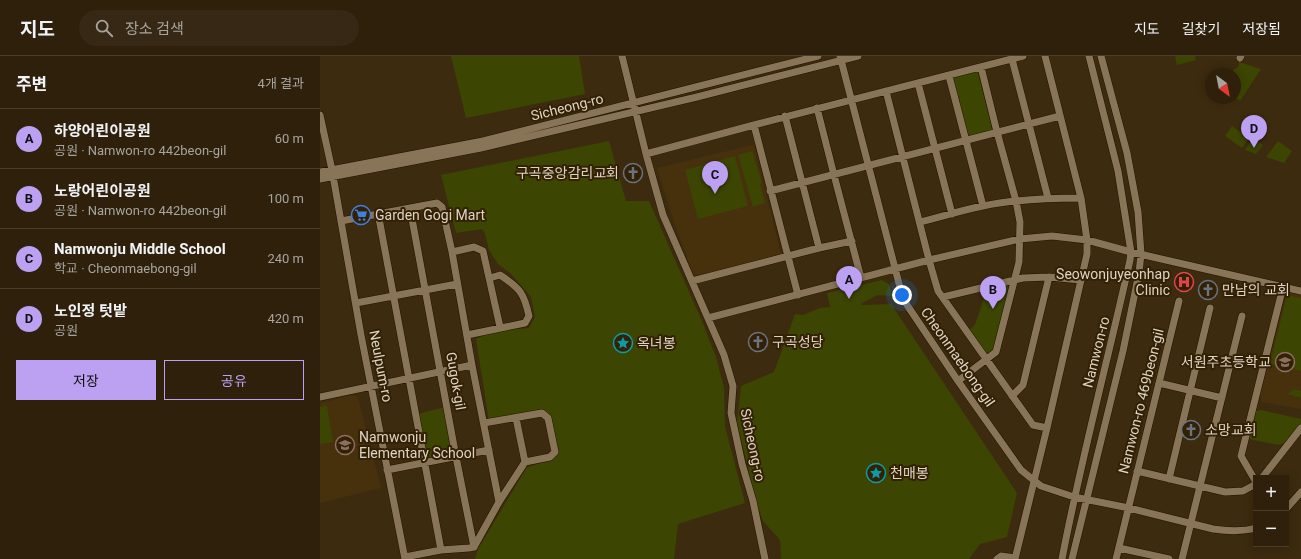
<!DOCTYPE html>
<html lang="ko">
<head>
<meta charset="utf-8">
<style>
	body { margin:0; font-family:Roboto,"Noto Sans KR",sans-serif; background:#362814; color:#f1f3f6 }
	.controls { position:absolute; right:12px; bottom:12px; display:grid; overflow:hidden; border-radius:0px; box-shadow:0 2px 10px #0003 }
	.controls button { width:36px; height:36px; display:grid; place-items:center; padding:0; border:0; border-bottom:1px solid #493e2c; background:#2e200b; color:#f1f3f6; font:20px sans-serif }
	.compass { position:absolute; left:885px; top:12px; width:36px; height:36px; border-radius:50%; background:#2e200b; box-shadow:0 2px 10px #0003; rotate:148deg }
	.you { position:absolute; left:582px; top:239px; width:14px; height:14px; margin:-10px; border:3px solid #fff; border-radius:50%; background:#1a73e8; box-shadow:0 0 0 6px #1a73e833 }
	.badge { display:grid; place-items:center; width:26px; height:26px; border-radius:50%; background:#bca0f2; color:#111; font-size:13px; font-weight:700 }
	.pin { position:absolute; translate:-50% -33px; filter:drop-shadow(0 1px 2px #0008) }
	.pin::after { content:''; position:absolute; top:21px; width:14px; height:12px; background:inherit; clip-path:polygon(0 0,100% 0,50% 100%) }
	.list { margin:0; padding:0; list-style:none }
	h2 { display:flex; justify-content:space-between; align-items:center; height:52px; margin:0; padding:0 16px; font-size:17px }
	h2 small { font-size:13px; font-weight:400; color:#a7a39d }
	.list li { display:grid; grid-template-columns:26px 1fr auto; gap:12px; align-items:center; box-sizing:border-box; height:60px; padding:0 16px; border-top:1px solid #493e2c }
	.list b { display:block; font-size:15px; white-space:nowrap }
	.list p { margin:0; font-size:13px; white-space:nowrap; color:#a7a39d }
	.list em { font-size:13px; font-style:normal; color:#a7a39d }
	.actions { display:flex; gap:8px; padding:12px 16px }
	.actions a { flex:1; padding:9px 0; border:1px solid #bca0f2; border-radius:0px; text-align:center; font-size:14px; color:#bca0f2 }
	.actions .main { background:#bca0f2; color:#111 }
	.icon { flex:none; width:22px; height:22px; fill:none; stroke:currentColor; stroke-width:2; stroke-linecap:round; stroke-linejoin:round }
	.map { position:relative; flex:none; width:981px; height:503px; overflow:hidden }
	header { display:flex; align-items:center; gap:24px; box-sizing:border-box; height:56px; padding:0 20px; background:#2e200b; border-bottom:1px solid #493e2c }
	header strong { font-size:19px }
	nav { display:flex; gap:22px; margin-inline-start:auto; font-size:14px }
	.search { width:280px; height:36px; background:#362814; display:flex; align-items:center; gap:10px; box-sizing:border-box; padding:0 14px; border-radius:22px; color:#a7a39d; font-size:15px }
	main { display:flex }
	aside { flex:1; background:#2e200b }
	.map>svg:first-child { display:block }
</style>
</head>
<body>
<header>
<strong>지도</strong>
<div class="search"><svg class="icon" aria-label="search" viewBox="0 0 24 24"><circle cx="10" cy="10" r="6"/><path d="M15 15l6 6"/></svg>장소 검색</div>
<nav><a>지도</a><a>길찾기</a><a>저장됨</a></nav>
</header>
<main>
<aside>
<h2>주변<small>4개 결과</small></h2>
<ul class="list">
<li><span class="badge">A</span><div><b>하양어린이공원</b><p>공원 · Namwon-ro 442beon-gil</p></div><em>60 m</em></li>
<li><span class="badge">B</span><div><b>노랑어린이공원</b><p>공원 · Namwon-ro 442beon-gil</p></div><em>100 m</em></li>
<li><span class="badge">C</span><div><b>Namwonju Middle School</b><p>학교 · Cheonmaebong-gil</p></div><em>240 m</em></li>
<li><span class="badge">D</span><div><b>노인정 텃밭</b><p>공원</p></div><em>420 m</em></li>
</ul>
<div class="actions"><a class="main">저장</a><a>공유</a></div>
</aside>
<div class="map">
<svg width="981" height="503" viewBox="0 0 981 503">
	<rect width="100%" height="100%" fill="#3d2b0f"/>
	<path fill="#47310d" d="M432,89l2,1 27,108 -1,2 -83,19 -4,-1 -20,-55 -16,-51z
		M967,236l14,3v114l-39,-7 -2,-7z
		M33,339l3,1 2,2 23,90 -61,15v-100z"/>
	<path fill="#3c4502" d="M131,0h128l6,38 -119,24z
		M855,0h20l1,4 -19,5z
		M919,6l22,7 -21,32 -5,-4v-23h-3v-3l7,-5z
		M655,15l3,2 14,56 -2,2 -20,5 -3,-1 -14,-56 2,-2z
		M912,70l17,12 -7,10 -17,-12z
		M933,82l10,7 -7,9 -11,-4z
		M289,85l17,60h23l53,120 14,36 8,31 1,38 20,77 -67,21 -4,35h-199l3,-10 49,-82 26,-7 1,-23 -13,-26 -52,10 -13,-82c16,-9 35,-9 53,-11l6,-11 -4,-20 -20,-23 -13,-10 -9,-14 -4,-16 -3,-5 -26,4 -15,-58z
		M958,85l14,10 -8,12 -18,-6z
		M432,95l10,32 -9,3 7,-2 5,19 -12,4 -15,-52z
		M415,100l13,50 -50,13 -13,-49z
		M562,224l7,4 3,12 -14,-1 -16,8 -1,2 30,-1 126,189 -10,44 -27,7 -11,15h-188l-1,-19 -17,-19 -7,-20 -19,-79 4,-36 33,-14 21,-58 8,1 17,-7 10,-1 -3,-14z
		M690,228l-17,68 -7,3 -17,-25 6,-5 11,-33z
		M967,239l14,3v73l-31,-7z
		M975,333l6,2v7l-14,-4z
		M7,350l6,36 -13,2v-37z
		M125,351l7,46v1l-24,6 -10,-46z
		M941,354l40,9v5l-16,19 -7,2 -29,-6 7,-28z"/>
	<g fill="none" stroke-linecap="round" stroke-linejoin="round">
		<defs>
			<path id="minor" d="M302,0l24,98 17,61 61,140 9,31 -2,27 11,51 11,37 12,58
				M520,0l63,243 55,82 63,89 20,16 33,11 55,11 84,21c14,2 29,3 43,-1
				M920,2l1,-2
				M692,3l36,139
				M629,20l34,130
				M598,27l34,131
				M566,35l43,169 9,31 95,134 14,3 40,-174v-14l-6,-42 -36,-142
				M497,52l17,67 27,103
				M0,59l12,55 29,165 44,224
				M465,60l34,132
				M434,69l269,-69
				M326,98l108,-29 44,170
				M0,116l163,-31 335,-85
				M0,123l161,-31 216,-51 161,-41
				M450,135l290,-75
				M90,152l46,249 18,90
				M58,157l63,337
				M21,165l96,-18 5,4 10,45 20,113 27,137
				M600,166c21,-5 42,-12 63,-16 33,-7 65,-8 98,-8
				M132,196l22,-5 9,4 17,76
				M372,225l127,-33 33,-7
				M623,241l80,-19 26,-1 32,3
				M36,247l101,-19
				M388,262l221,-58 91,-21 32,-3 35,4 44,12 170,39
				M147,279l58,-12 4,-7c-5,-23 -9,-28 -29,-41l-10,3
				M638,325l38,-29 23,-90 1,-40 -4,-21 -19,-69 -16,-65
				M839,327l63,15
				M692,340l11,-11 26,-108
				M0,341l152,-32
				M164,367l58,-10 6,5 7,34 -5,5 -25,5
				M67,414l102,-20
				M817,415l88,21 18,-1 13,-7
				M942,422l39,-50
				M849,423l41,-171
				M936,426l-15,-26 42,-169
				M966,453l15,-17
				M799,492l50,11
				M85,501l36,-7 28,-2 5,-1 25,-45 26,-40 -9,-44
				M677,503l4,-3 14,2
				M695,503l32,-131
				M742,503c19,-100 46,-199 68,-299l1,-8 -13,-81 -29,-115
				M752,503l51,-208 16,-78 2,-19 -3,-42 -11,-59 -26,-97
				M796,503l63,-258
				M862,503l60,-243"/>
		</defs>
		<use href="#minor" stroke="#231200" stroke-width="8"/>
		<use href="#minor" stroke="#887457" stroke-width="7"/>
	</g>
	<defs>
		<symbol id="church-ring" viewBox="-11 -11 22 22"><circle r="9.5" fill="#322105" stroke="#6b7280" stroke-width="1.5"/><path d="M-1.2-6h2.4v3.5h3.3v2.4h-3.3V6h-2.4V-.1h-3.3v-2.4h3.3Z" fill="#6b7280"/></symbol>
		<symbol id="supermarket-ring" viewBox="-11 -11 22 22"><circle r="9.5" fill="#322105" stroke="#3f7fe0" stroke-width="1.5"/><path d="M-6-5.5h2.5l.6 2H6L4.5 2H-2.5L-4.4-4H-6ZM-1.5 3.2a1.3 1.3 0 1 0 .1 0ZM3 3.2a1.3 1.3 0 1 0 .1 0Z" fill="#3f7fe0"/></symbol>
		<symbol id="hospital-ring" viewBox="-11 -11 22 22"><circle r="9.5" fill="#322105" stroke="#e0444e" stroke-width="1.5"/><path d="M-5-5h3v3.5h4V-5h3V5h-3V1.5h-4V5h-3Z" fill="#e0444e"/></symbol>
		<symbol id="sight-ring" viewBox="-11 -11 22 22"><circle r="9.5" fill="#322105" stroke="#0f9aa8" stroke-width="1.5"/><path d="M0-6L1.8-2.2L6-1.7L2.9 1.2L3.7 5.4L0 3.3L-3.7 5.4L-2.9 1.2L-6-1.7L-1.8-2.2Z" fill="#0f9aa8"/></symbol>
		<symbol id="school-ring" viewBox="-11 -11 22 22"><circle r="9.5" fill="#322105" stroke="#8d6e63" stroke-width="1.5"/><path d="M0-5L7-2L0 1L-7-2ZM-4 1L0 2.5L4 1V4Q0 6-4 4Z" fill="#8d6e63"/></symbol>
	</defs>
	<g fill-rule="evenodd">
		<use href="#church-ring" x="302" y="106" width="22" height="22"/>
		<use href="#supermarket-ring" x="30" y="148" width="22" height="22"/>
		<use href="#hospital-ring" x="853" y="215" width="22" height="22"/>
		<use href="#church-ring" x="877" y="223" width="22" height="22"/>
		<use href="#church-ring" x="427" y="275" width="22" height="22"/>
		<use href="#sight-ring" x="292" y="276" width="22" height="22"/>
		<use href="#school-ring" x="954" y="295" width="22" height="22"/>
		<use href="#church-ring" x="860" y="363" width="22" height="22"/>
		<use href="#school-ring" x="14" y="378" width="22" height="22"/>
		<use href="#sight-ring" x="545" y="406" width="22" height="22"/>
	</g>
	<g text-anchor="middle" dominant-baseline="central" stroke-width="4" stroke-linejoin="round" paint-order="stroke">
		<g font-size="14" fill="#dfd4c4" stroke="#322105">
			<text transform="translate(247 51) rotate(-14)">Sicheong-ro</text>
			<text transform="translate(776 296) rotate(-76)">Namwon-ro</text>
			<text transform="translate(638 301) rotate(55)">Cheonmaebong-gil</text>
			<text transform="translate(61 310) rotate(79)">Neulpum-ro</text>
			<text transform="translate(136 325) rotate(80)">Gugok-gil</text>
			<text transform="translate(821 345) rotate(-76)">Namwon-ro 469beon-gil</text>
			<text transform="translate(433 389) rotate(78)">Sicheong-ro</text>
		</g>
		<g font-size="14" fill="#dfd4c4" stroke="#322105" text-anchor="start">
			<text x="299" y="117" text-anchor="end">구곡중앙감리교회</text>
			<text x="55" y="159">Garden Gogi Mart</text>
			<text x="850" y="218" text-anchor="end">Seowonjuyeonhap<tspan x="850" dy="16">Clinic</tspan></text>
			<text x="902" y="234">만남의 교회</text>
			<text x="452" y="286">구곡성당</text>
			<text x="317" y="287">옥녀봉</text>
			<text x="951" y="306" text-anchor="end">서원주초등학교</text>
			<text x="885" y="374">소망교회</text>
			<text x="39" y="381">Namwonju<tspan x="39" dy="16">Elementary School</tspan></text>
			<text x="570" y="417">천매봉</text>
		</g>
	</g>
</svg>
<div class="controls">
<button>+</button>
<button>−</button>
</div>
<svg class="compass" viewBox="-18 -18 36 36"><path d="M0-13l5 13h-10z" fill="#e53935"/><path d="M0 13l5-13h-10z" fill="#a7a39d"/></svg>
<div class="you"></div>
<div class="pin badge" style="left:529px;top:243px">A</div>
<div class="pin badge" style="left:673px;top:253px">B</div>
<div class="pin badge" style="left:395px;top:138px">C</div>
<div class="pin badge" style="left:934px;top:92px">D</div>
</div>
</main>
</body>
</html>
